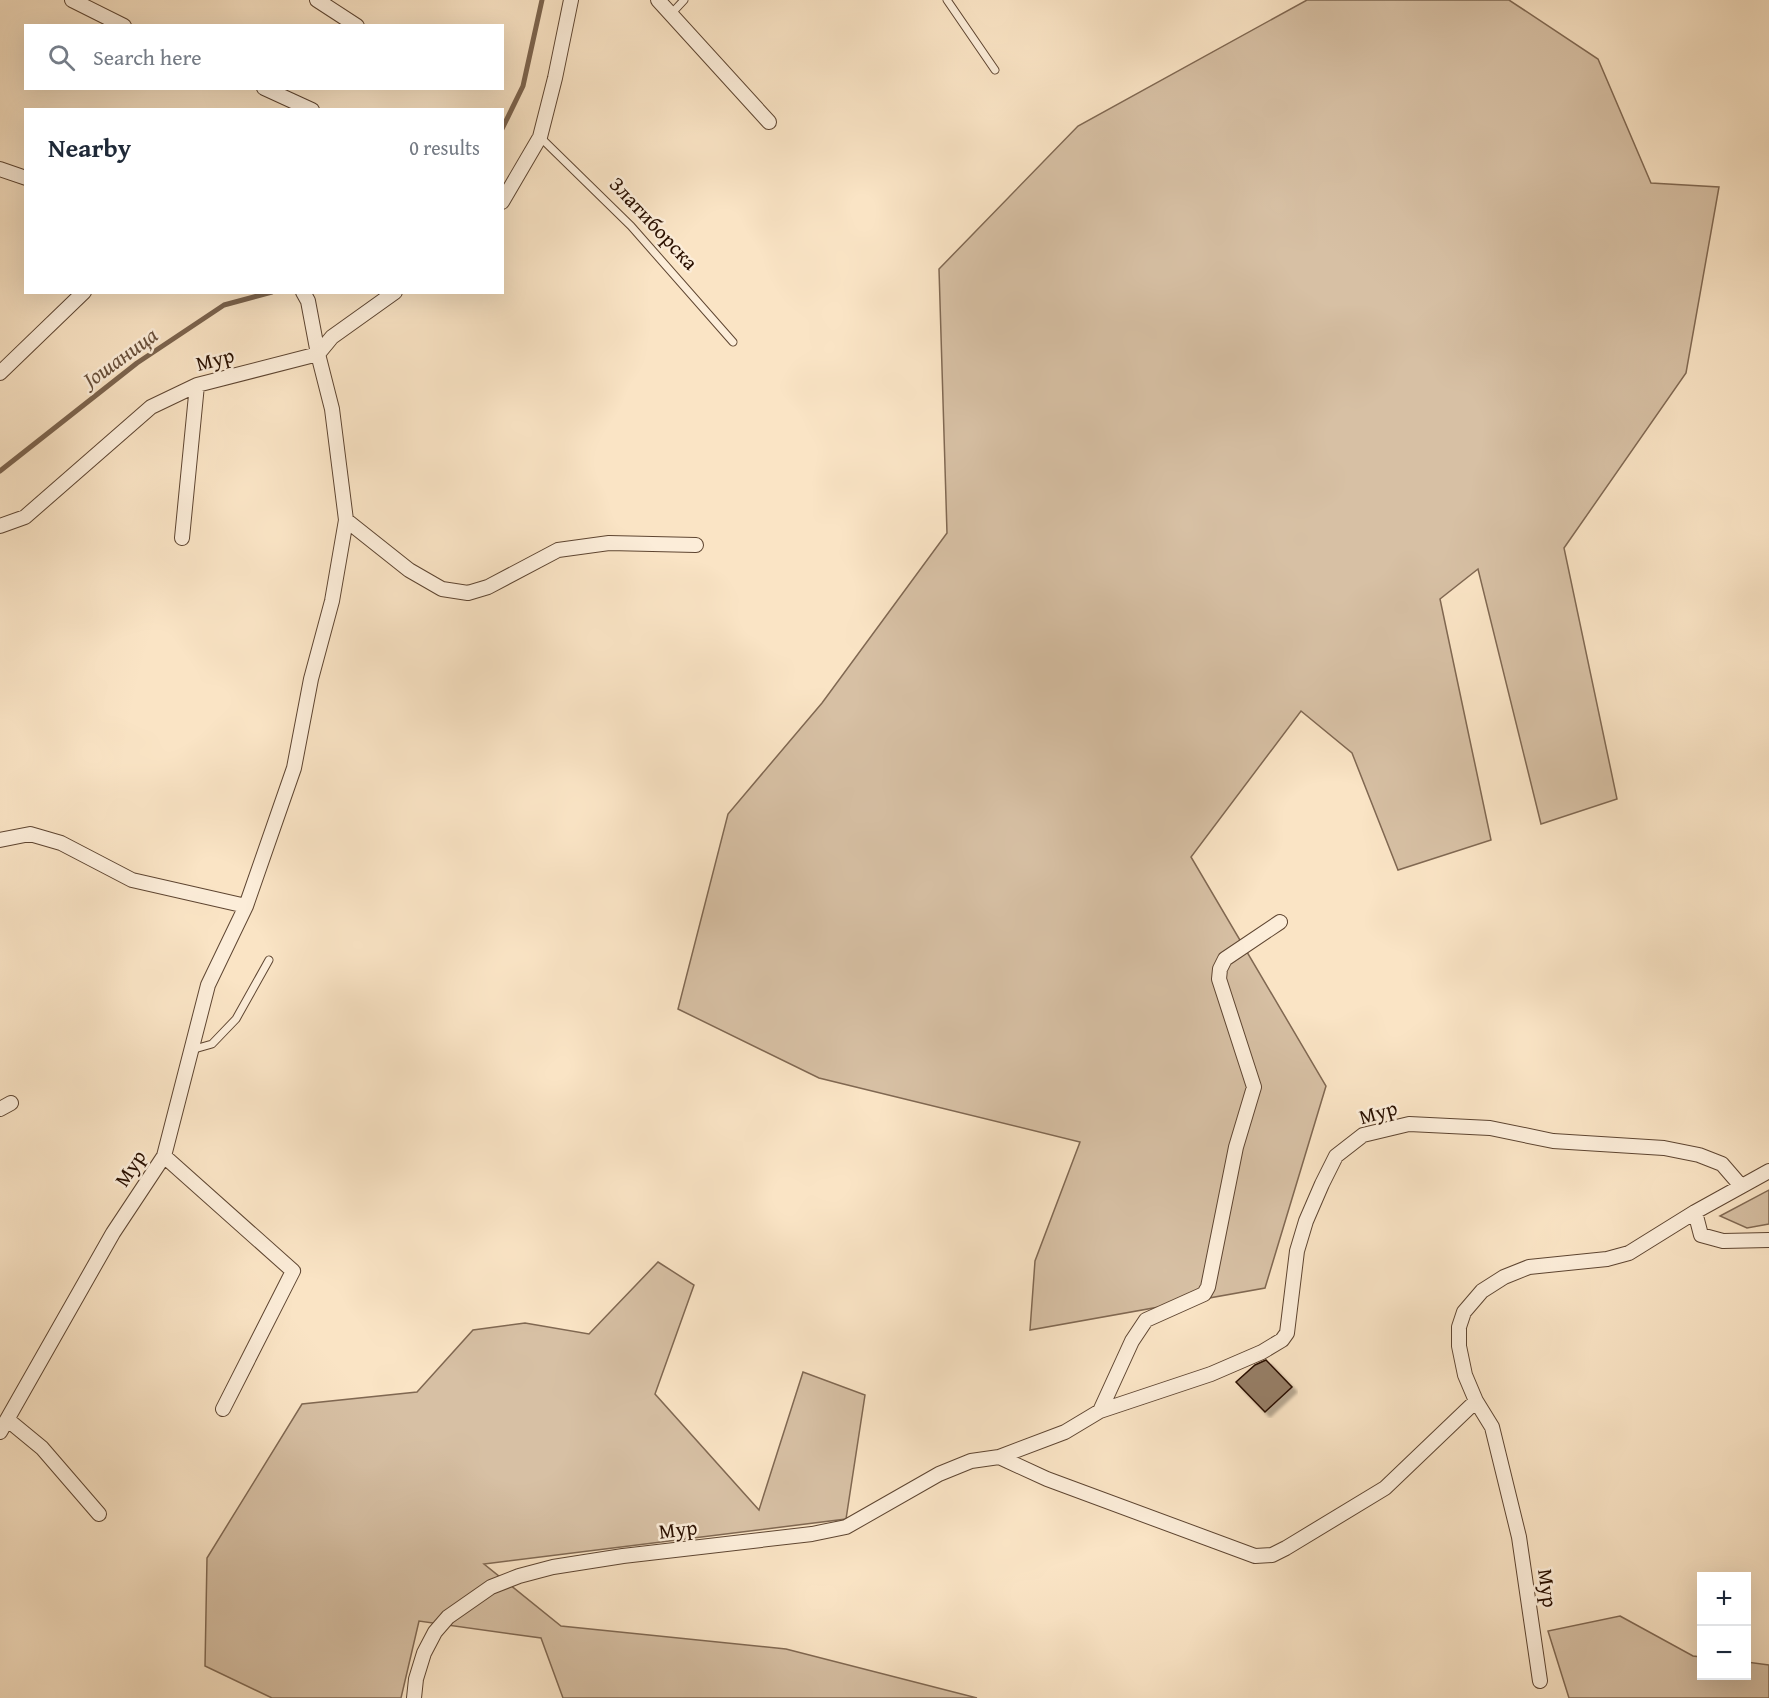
<!DOCTYPE html>
<html lang="en">
<head>
<meta charset="utf-8">
<style>
	body { margin:0; font-family:"Gentium Book Plus",serif; background:#f6f6f7; color:#1f2937 }
	.controls { position:absolute; right:18px; bottom:18px; display:grid; overflow:hidden; border-radius:0px; box-shadow:0 6px 24px #0002 }
	.controls button { width:54px; height:54px; display:grid; place-items:center; padding:0; border:0; border-bottom:2px solid #e0e1e3; background:#fff; color:#1f2937; font:30px sans-serif }
	.list { margin:0; padding:0; list-style:none }
	h2 { display:flex; justify-content:space-between; align-items:center; height:78px; margin:0; padding:0 24px; font-size:26px }
	h2 small { font-size:20px; font-weight:400; color:#747a83 }
	.icon { flex:none; width:33px; height:33px; fill:none; stroke:currentColor; stroke-width:2; stroke-linecap:round; stroke-linejoin:round }
	.map { position:relative; flex:none; width:1769px; height:1698px; overflow:hidden }
	.search { position:absolute; background:#fff; box-shadow:0 6px 24px #0002; left:24px; top:24px; width:480px; height:66px; display:flex; align-items:center; gap:15px; box-sizing:border-box; padding:0 21px; border-radius:0px; color:#747a83; font-size:22px }
	.panel { position:absolute; background:#fff; box-shadow:0 6px 24px #0002; left:24px; top:108px; width:480px; height:186px; border-radius:0px }
	.map>svg:first-child { display:block }
</style>
</head>
<body>
<div class="map">
<svg width="1769" height="1698" viewBox="0 0 1769 1698">
	<defs>
		<filter id="shadow"><feDropShadow dx="5" dy="5" stdDeviation="1.5" flood-color="#0004"/></filter>
	</defs>
	<rect width="100%" height="100%" fill="#fae4c5"/>
	<filter id="stains"><feTurbulence type="fractalNoise" baseFrequency=".00333" numOctaves="4"/><feColorMatrix values="0 0 0 0 .2 0 0 0 0 .09 0 0 0 0 .02 0 0 0 .5 -.17"/></filter>
	<radialGradient id="worn" r=".72"><stop offset=".6" stop-color="#630" stop-opacity="0"/><stop offset="1" stop-color="#630" stop-opacity=".3"/></radialGradient>
	<path fill="#d7c0a4" stroke="#806852" stroke-width="1.5" d="M1307,0h202l89,59 53,124 68,4 -33,186 -122,175 53,251 -76,25 -63,-255 -38,30 51,241 -93,30 -46,-117 -51,-42 -110,146 135,229 -61,202 -235,42 5,-69 45,-119 -261,-64 -141,-69 50,-195 94,-111 125,-170 -8,-264 139,-143z
		M1769,1190v34l-22,4 -27,-12z
		M658,1262l36,23 -39,109 104,116 44,-138 62,23 -19,124 -362,45 77,62 225,23 191,49h-414l-22,-60 -122,-17 -18,77h-129l-67,-32 2,-108 95,-154 115,-12 56,-62 52,-7 64,11z
		M1620,1616l73,40 8,1 1,19h44l1,-14 22,3v33h-200l-21,-67z"/>
	<g fill="none" stroke-linecap="round" stroke-linejoin="round">
		<path stroke="#7c644e" stroke-width="5" d="M502,129l21,-43 19,-86
			M0,471l137,-108 87,-58 48,-13"/>
	</g>
	<path fill="#967e66" stroke="#2a1000" stroke-width="1.5" filter="url(#shadow)" d="M1266,1360l26,27 -27,25 -29,-30 19,-17z"/>
	<g fill="none" stroke-linecap="round" stroke-linejoin="round">
		<defs>
			<path id="lane" d="M947,0l48,70
				M671,14l13,-14
				M540,137l91,89 102,116
				M191,1050l21,-6 24,-25 33,-59"/>
			<path id="street" d="M72,0l52,26
				M317,0l40,26
				M658,0l111,122
				M264,88l48,22
				M0,169l26,9
				M502,202l38,-65 15,-59 16,-78
				M318,354l14,-17 63,-45
				M0,373l84,-81
				M346,520l63,50 33,19 26,4 20,-6 70,-37 51,-7 87,2
				M0,526l25,-9 126,-110 46,-22 121,-31
				M182,538l15,-153
				M0,840l30,-6 31,9 71,37 114,26
				M0,1109l11,-6
				M164,1156l129,115 -70,138
				M1695,1212l6,23 22,6 46,-1
				M1100,1411l32,-70 14,-21 58,-26 4,-7 28,-140 18,-60 -35,-108 1,-10 5,-10 55,-37
				M8,1420l34,28 57,66
				M0,1432l113,-199 51,-77 44,-171 38,-79 48,-138 17,-89 21,-78 14,-81 -14,-111 -14,-55 -10,-53 -5,-9
				M999,1457l48,22 208,77 17,-1 14,-7 99,-60 91,-87
				M1540,1681l-21,-144 -27,-110 -16,-26 -11,-26 -6,-29v-19l5,-15 18,-21 22,-14 25,-10 78,-8 22,-6 66,-41 74,-41
				M414,1698l2,-19 8,-26 11,-21 13,-15 43,-30 28,-11 34,-9 70,-11 189,-22 34,-7 93,-53 32,-13 28,-4 66,-25 35,-21 111,-37 51,-22 20,-12 5,-7 10,-82 9,-30 16,-37 14,-28 27,-21 46,-11 81,4 63,13 111,7 35,7 23,9 19,22"/>
		</defs>
		<use href="#lane" stroke="#5e4531" stroke-width="9"/>
		<use href="#street" stroke="#5e4531" stroke-width="16"/>
		<use href="#lane" stroke="#fcedd9" stroke-width="7"/>
		<use href="#street" stroke="#fcedd9" stroke-width="14"/>
	</g>
	<g text-anchor="middle" dominant-baseline="central" stroke-width="5" stroke-linejoin="round" paint-order="stroke">
		<g font-size="21" fill="#2a1000" stroke="#fcedd9">
			<text transform="translate(654 223) rotate(47)">Златиборска</text>
			<text transform="translate(215 359) rotate(-15)">Мур</text>
			<text transform="translate(1378 1112) rotate(-16)">Мур</text>
			<text transform="translate(130 1168) rotate(-57)">Мур</text>
			<text transform="translate(678 1529) rotate(-7)">Мур</text>
			<text transform="translate(1548 1588) rotate(82)">Мур</text>
		</g>
		<g font-size="22" font-style="italic" fill="#684f3a" stroke="#fcedd9">
			<text transform="translate(120 357) rotate(-36)">Јошаница</text>
		</g>
	</g>
	<rect width="100%" height="100%" filter="url(#stains)"/>
	<rect width="100%" height="100%" fill="url(#worn)"/>
</svg>
<div class="controls">
<button>+</button>
<button>−</button>
</div>
<div class="search"><svg class="icon" aria-label="search" viewBox="0 0 24 24"><circle cx="10" cy="10" r="6"/><path d="M15 15l6 6"/></svg>Search here</div>
<section class="panel">
<h2>Nearby<small>0 results</small></h2>
<ul class="list">
</ul>
</section>
</div>
</body>
</html>
